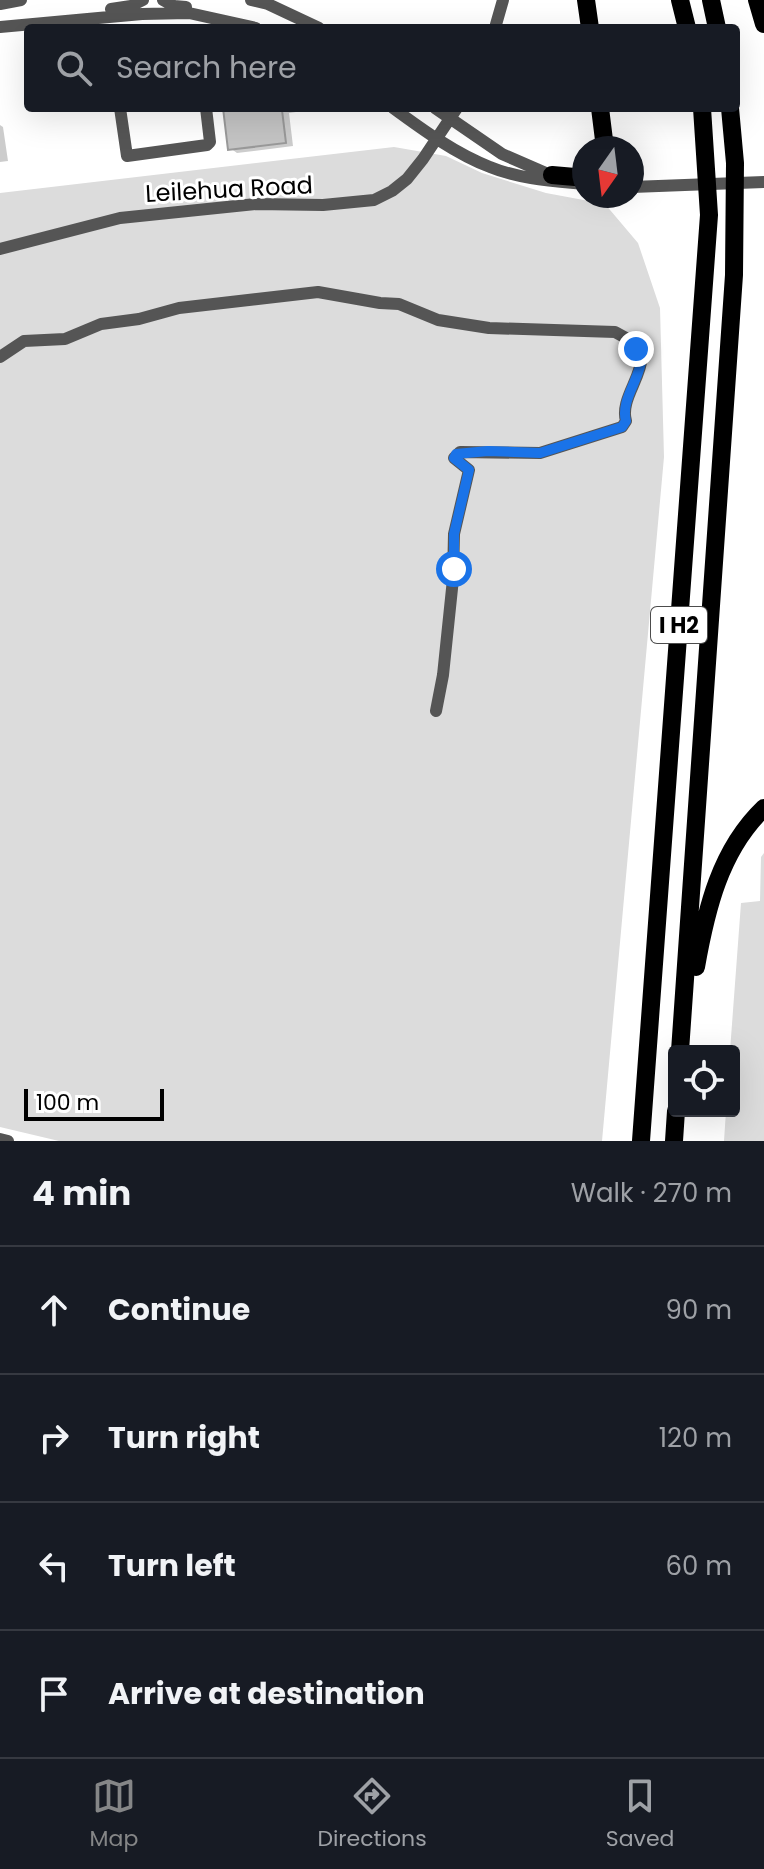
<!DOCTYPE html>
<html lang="en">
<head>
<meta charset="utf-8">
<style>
	body { margin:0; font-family:Poppins,sans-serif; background:#20242c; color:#f1f3f6 }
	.controls { position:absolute; right:24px; bottom:24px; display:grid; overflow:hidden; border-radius:8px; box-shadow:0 8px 32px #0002 }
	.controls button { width:72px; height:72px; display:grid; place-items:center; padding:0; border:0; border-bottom:2px solid #363941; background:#171b24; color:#f1f3f6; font:40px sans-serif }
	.compass { position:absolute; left:572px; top:136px; width:72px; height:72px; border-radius:50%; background:#171b24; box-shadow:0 8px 32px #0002; rotate:194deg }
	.scale { position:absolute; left:24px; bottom:20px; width:140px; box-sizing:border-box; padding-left:8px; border:4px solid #000; border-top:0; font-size:22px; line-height:28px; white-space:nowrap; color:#000; -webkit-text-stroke:6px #fff; paint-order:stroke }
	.stop { position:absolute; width:24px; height:24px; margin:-18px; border:6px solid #1a73e8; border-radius:50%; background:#fff }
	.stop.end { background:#1a73e8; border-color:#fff; box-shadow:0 2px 8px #0008 }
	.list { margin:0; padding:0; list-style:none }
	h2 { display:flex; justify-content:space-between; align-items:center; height:104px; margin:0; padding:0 32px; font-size:34px }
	h2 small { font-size:26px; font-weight:400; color:#9ea1a6 }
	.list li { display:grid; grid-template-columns:52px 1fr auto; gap:24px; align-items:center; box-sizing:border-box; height:128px; padding:0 32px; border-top:2px solid #363941 }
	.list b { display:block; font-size:30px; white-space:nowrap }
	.list em { font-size:26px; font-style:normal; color:#9ea1a6 }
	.icon { flex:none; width:44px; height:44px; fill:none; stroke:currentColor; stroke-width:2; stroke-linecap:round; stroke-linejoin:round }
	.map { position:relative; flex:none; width:764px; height:1141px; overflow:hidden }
	.search { position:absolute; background:#171b24; box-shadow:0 8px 32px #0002; left:24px; right:24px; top:24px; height:88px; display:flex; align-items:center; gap:20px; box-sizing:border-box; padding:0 28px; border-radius:8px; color:#9ea1a6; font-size:30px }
	.sheet { height:616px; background:#171b24 }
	nav { display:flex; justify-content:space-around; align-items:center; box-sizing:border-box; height:112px; border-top:2px solid #363941; background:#171b24; font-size:22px; color:#9ea1a6 }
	nav a { display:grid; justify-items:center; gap:4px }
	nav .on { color:#858687 }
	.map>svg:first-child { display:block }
</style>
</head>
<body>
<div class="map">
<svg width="764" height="1141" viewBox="0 0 764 1141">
	<rect width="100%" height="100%" fill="#fff"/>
	<path fill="#dcdcdc" d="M394,147l52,9 36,17 64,20 59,11 33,39 22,65 4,149 -62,684h-543l-59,-14v-934z
		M764,853v288h-40l2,-30h8v-60h-4l11,-148 19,-2 1,-44z"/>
	<path fill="#0003" d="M225,108h71v4l-7,1 4,33 -56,7 -7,-5z
		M0,125l3,2 5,34 -8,1z"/>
	<path fill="#c4c4c4" stroke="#999" stroke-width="2" d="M223,108h67l-8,2 4,33 -58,7z"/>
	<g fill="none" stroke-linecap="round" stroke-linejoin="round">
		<path stroke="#555" stroke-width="12" d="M163,0l11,6 12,1
			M251,0l17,4 51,24
			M0,4l21,-4
			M111,9l20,-3 12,-6
			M0,27l142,-13 47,-1 67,15
			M495,28l8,-28
			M120,108l7,48 80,-11 3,-3 -4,-34
			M393,108c30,22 63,46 97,59 29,12 63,14 94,17
			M435,108l67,46 53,23
			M632,187l132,-5
			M0,249l120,-31 136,-14 67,1 51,-5 18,-9 15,-12 16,-20 34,-51
			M0,357l24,-16 41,-2 36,-15 38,-5 40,-11 139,-16 62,11 19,1 39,16 51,8 126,4 11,6 16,18c-1,23 -22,44 -16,65l-4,6 -82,26 -80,-1 -6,6 15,12 -15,64 -1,45 -10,96 -7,36
			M0,1139l8,2"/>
		<path stroke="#000" stroke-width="18" d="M586,0l4,28
			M680,0l7,28
			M711,0l6,28
			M757,0l7,24
			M600,108l5,40
			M552,175l23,2 9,-3
			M696,967c10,-57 24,-117 68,-159
			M680,1051l54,-776 1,-112 -5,-55
			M641,1141l68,-926 -7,-107
			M674,1141l2,-30"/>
	</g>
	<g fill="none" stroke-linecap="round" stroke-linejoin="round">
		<path stroke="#1a73e8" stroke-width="10" d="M454,569v-35l15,-64 -15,-12 2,-4 32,-3 52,2 82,-26 4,-6c-6,-21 15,-43 16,-65l-6,-7"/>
	</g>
	<g text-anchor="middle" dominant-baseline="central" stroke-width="6" stroke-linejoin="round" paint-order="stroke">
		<rect fill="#fff" stroke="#4c4c4c" stroke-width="2" x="651" y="607" width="56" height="36" rx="6"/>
		<g font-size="22" font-weight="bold" fill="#000">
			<text x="679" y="625">I H2</text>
		</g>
		<g font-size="24" fill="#000" stroke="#fff">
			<text transform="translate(229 189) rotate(-3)">Leilehua Road</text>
		</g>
	</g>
</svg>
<div class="controls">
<button><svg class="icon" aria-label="locate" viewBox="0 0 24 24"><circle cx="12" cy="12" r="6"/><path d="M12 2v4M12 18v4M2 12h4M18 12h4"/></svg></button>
</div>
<svg class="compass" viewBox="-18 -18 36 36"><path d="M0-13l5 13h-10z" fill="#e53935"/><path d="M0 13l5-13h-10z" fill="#9ea1a6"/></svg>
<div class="scale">100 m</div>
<div class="stop" style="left:454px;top:569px"></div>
<div class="stop end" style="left:636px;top:349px"></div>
<div class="search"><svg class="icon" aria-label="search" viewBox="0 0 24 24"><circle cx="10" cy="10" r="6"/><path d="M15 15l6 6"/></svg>Search here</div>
</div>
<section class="sheet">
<h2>4 min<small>Walk · 270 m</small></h2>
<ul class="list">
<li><svg class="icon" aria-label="ahead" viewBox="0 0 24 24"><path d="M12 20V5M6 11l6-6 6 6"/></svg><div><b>Continue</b></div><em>90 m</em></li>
<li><svg class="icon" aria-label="right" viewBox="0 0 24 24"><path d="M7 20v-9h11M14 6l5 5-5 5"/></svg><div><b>Turn right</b></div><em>120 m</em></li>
<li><svg class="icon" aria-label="left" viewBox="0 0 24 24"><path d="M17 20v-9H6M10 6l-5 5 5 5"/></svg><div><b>Turn left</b></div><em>60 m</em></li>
<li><svg class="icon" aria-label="arrive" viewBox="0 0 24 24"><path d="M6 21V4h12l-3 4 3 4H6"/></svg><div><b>Arrive at destination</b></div></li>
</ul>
</section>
<nav>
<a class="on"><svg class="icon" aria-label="map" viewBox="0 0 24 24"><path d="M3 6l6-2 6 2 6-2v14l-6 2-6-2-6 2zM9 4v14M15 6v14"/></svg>Map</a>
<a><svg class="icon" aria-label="directions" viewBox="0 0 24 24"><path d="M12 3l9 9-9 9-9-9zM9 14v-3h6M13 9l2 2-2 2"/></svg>Directions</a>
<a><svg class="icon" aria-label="saved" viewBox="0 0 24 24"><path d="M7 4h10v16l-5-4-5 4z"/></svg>Saved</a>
</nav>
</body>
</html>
